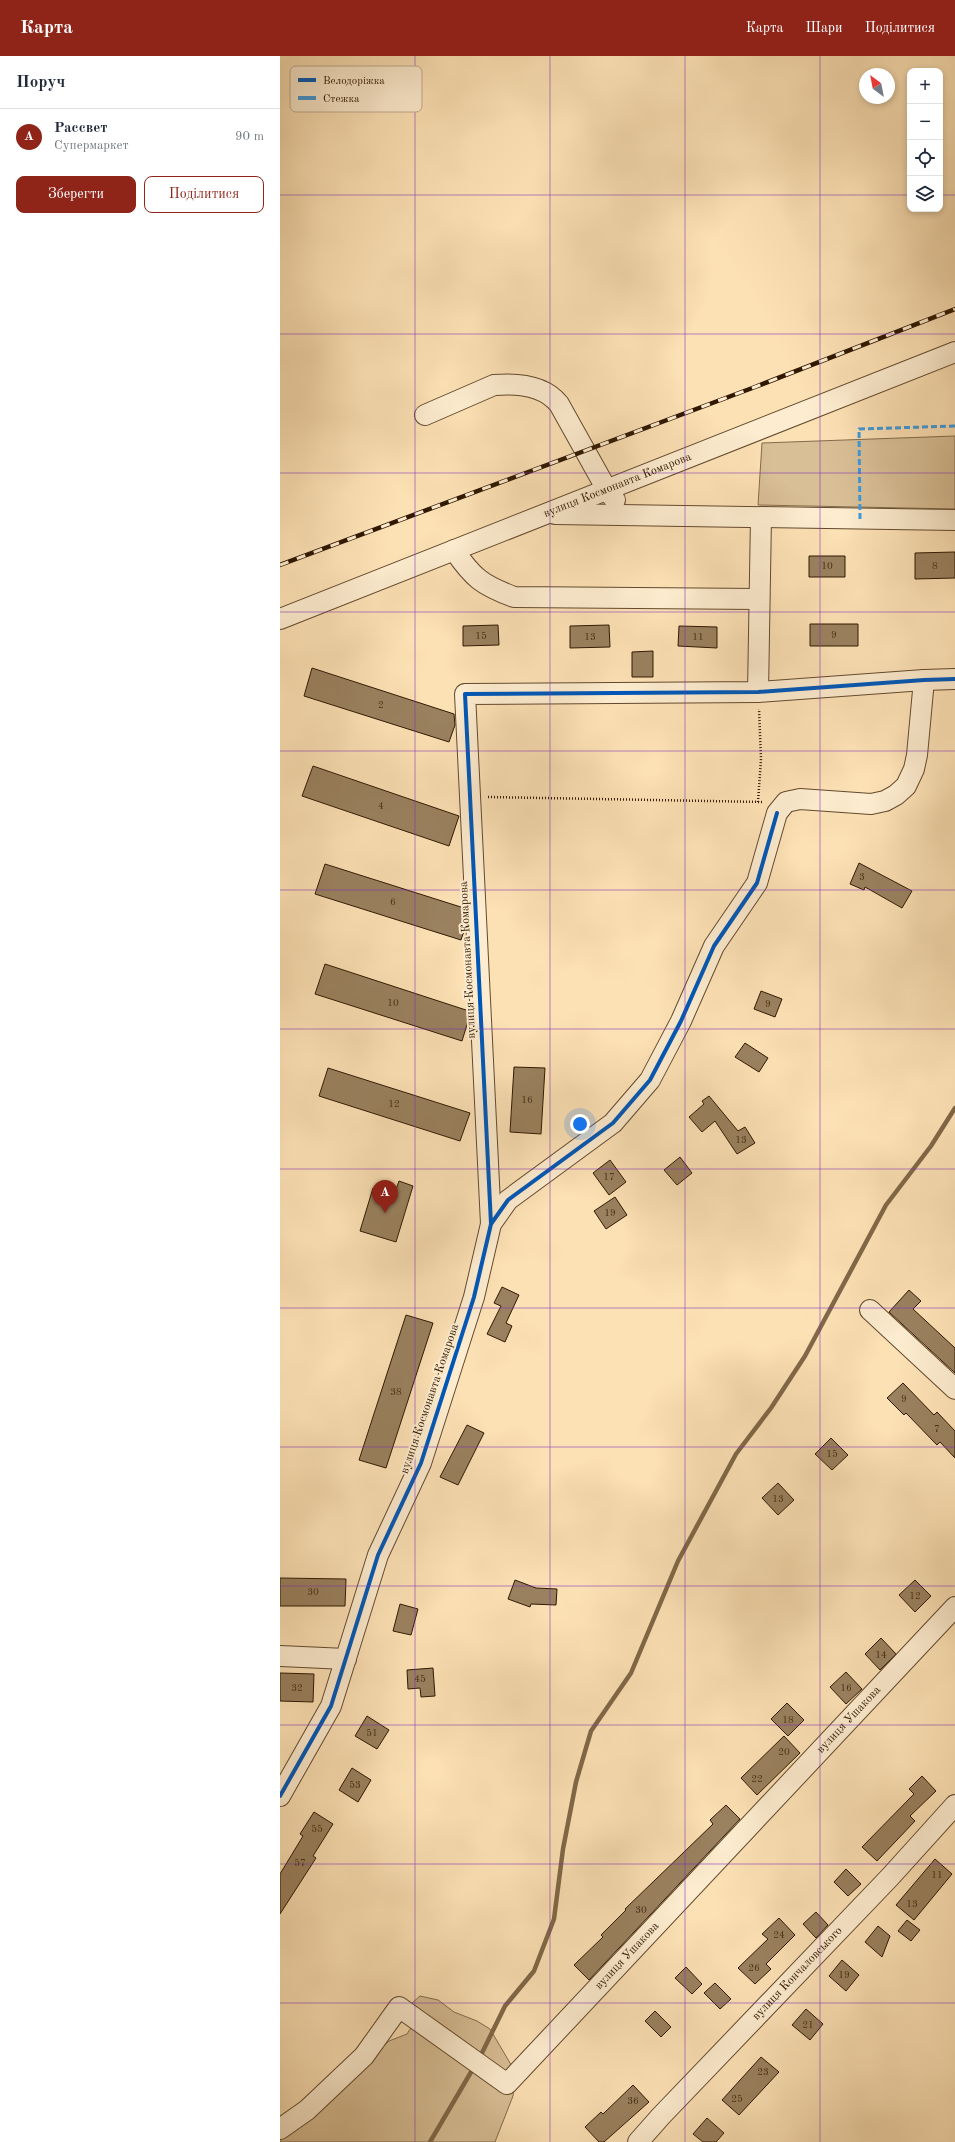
<!DOCTYPE html>
<html lang="uk">
<head>
<meta charset="utf-8">
<style>
	body { margin:0; font-family:"Old Standard TT",serif; background:#f6f6f7; color:#1f2937 }
	.controls { position:absolute; right:12px; top:12px; display:grid; overflow:hidden; border-radius:8px; box-shadow:0 2px 6px #0003 }
	.controls button { width:36px; height:36px; display:grid; place-items:center; padding:0; border:0; border-bottom:1px solid #e0e1e3; background:#fff; color:#1f2937; font:20px sans-serif }
	.compass { position:absolute; left:579px; top:12px; width:36px; height:36px; border-radius:50%; background:#fff; box-shadow:0 2px 6px #0003; rotate:328deg }
	.you { position:absolute; left:300px; top:1068px; width:14px; height:14px; margin:-10px; border:3px solid #fff; border-radius:50%; background:#1a73e8; box-shadow:0 0 0 6px #1a73e833 }
	.badge { display:grid; place-items:center; width:26px; height:26px; border-radius:50%; background:#8f2418; color:#fff; font-size:13px; font-weight:700 }
	.pin { position:absolute; translate:-50% -33px; filter:drop-shadow(0 1px 2px #0008) }
	.pin::after { content:''; position:absolute; top:21px; width:14px; height:12px; background:inherit; clip-path:polygon(0 0,100% 0,50% 100%) }
	.list { margin:0; padding:0; list-style:none }
	h2 { display:flex; justify-content:space-between; align-items:center; height:52px; margin:0; padding:0 16px; font-size:17px }
	h2 small { font-size:13px; font-weight:400; color:#747a83 }
	.list li { display:grid; grid-template-columns:26px 1fr auto; gap:12px; align-items:center; box-sizing:border-box; height:56px; padding:0 16px; border-top:1px solid #e0e1e3 }
	.list b { display:block; font-size:15px; white-space:nowrap }
	.list p { margin:0; font-size:13px; white-space:nowrap; color:#747a83 }
	.list em { font-size:13px; font-style:normal; color:#747a83 }
	.actions { display:flex; gap:8px; padding:12px 16px }
	.actions a { flex:1; padding:9px 0; border:1px solid #8f2418; border-radius:8px; text-align:center; font-size:14px; color:#8f2418 }
	.actions .main { background:#8f2418; color:#fff }
	.icon { flex:none; width:22px; height:22px; fill:none; stroke:currentColor; stroke-width:2; stroke-linecap:round; stroke-linejoin:round }
	.map { position:relative; flex:none; width:675px; height:2086px; overflow:hidden }
	header { display:flex; align-items:center; gap:24px; box-sizing:border-box; height:56px; padding:0 20px; background:#8f2418; color:#fff }
	header strong { font-size:19px }
	nav { display:flex; gap:22px; margin-inline-start:auto; font-size:14px }
	main { display:flex }
	aside { flex:1; background:#fff }
	.map>svg:first-child { display:block }
</style>
</head>
<body>
<header>
<strong>Карта</strong>
<nav><a>Карта</a><a>Шари</a><a>Поділитися</a></nav>
</header>
<main>
<aside>
<h2>Поруч<small></small></h2>
<ul class="list">
<li><span class="badge">A</span><div><b>Рассвет</b><p>Супермаркет</p></div><em>90 m</em></li>
</ul>
<div class="actions"><a class="main">Зберегти</a><a>Поділитися</a></div>
</aside>
<div class="map">
<svg width="675" height="2086" viewBox="0 0 675 2086">
	<rect width="100%" height="100%" fill="#fce1b5"/>
	<filter id="stains"><feTurbulence type="fractalNoise" baseFrequency=".005" numOctaves="4"/><feColorMatrix values="0 0 0 0 .2 0 0 0 0 .09 0 0 0 0 .02 0 0 0 .5 -.17"/></filter>
	<radialGradient id="worn" r=".72"><stop offset=".6" stop-color="#630" stop-opacity="0"/><stop offset="1" stop-color="#630" stop-opacity=".3"/></radialGradient>
	<path fill="#d9bf96" stroke="#846c4c" d="M675,380v73l-197,-4 4,-62z
		M140,1940l18,4 16,12 23,9 13,8 23,39 2,14 -2,14 -18,46h-215v-6l109,-95 18,-7 7,-11 -3,-19z"/>
	<g fill="none" stroke-linecap="round" stroke-linejoin="round">
		<path stroke="#816848" stroke-width="4.5" d="M199,2003l26,-53 29,-35 20,-52 9,-70 13,-67 15,-51 40,-58 47,-112 58,-107 35,-46 34,-52 81,-151 45,-59 24,-38
			M150,2086l44,-75"/>
	</g>
	<path fill="#9a815f" stroke="#301801" d="M675,496v26l-40,1v-26z
		M529,500h36v21h-36z
		M530,568h48v22h-48z
		M218,569l1,20 -36,1v-20z
		M329,569l1,22 -40,1v-22z
		M399,570l38,1v21l-39,-2z
		M373,595v26h-21v-25z
		M32,612l142,46 1,11 -6,17 -145,-46z
		M33,710l146,50 -10,30 -147,-50z
		M579,807l53,28 -10,17 -37,-21 -1,3 -14,-6z
		M45,808l139,44 1,20 -4,12 -146,-46z
		M45,908l144,47v7l-7,23 -147,-47z
		M481,935l21,8 -7,18 -21,-8z
		M465,987l23,15 -9,14 -24,-15z
		M234,1011l31,1 -4,66 -31,-2z
		M48,1012l142,45 -10,28 -141,-45z
		M429,1040l29,35 7,-4 10,16 -18,11 -22,-33 -13,11 -13,-15 15,-13 -2,-3z
		M400,1101l12,16 -15,12 -13,-15z
		M330,1104l16,22 -17,13 -16,-22z
		M119,1125l14,5 -17,56 -36,-11 13,-43 21,7z
		M335,1141l12,18 -21,14 -12,-18z
		M222,1231l17,8 -13,28 6,3 -7,16 -18,-8 14,-28 -7,-3z
		M629,1234l12,11 -8,8 42,39v25l-66,-61z
		M126,1259l27,8 -47,145 -27,-8z
		M623,1327l31,32 3,-3 18,19v27l-15,-16 -3,3 -31,-32 -2,2 -17,-17z
		M187,1369l17,8 -26,52 -18,-8z
		M551,1382l17,17 -16,15 -17,-16z
		M498,1427l16,17 -16,15 -16,-17z
		M0,1522l66,1 -1,27h-65z
		M235,1524l21,8 21,1 -1,16 -25,-1 -1,3 -22,-8z
		M635,1524l16,16 -16,16 -16,-17z
		M120,1548l18,5 -7,26 -18,-4z
		M601,1582l15,16 -16,16 -15,-16z
		M153,1612l2,28 -14,1 -1,-9 -12,1 -1,-19z
		M566,1616l16,17 -16,15 -16,-17z
		M0,1617l34,1 -1,28 -33,-1z
		M507,1647l17,17 -16,16 -17,-17z
		M87,1660l22,14 -12,19 -22,-13z
		M504,1680l16,17 -43,42 -16,-17z
		M72,1712l19,12 -13,22 -19,-12z
		M642,1720l14,15 -26,25 5,5 -38,40 -15,-14 52,-53 -5,-5z
		M446,1749l14,14 -151,161 -15,-15 29,-28 -2,-2 25,-25 -1,-1 88,-85 -3,-4z
		M34,1756l19,12 -20,32 3,2 -36,56v-40l23,-38 -3,-2z
		M655,1803l17,15 -38,46 -18,-15z
		M566,1813l15,15 -13,12 -14,-14z
		M536,1856l12,13 -12,13 -13,-14z
		M499,1862l16,17 -29,29 5,5 -16,15 -17,-16 30,-29 -6,-5z
		M627,1864l13,10 -9,11 -13,-10z
		M598,1870l12,10 -8,21 -17,-15z
		M562,1904l17,15 -13,16 -17,-15z
		M406,1911l16,17 -10,10 -17,-16z
		M435,1927l16,16 -11,10 -16,-16z
		M526,1953l17,15 -13,16 -18,-15z
		M375,1955l16,16 -10,10 -16,-16z
		M481,2001l18,15 -40,43 -17,-15z
		M353,2029l16,17 -45,40h-5l-14,-15 16,-15 2,2z
		M427,2062l17,15 -8,9h-13l-10,-8z"/>
	<g fill="none" stroke-linecap="round" stroke-linejoin="round">
		<defs>
			<g id="minor">
				<path d="M145,359l69,-30c23,-2 50,0 65,19l48,86 8,10"/>
				<path d="M275,458l400,6"/>
				<path d="M174,494c19,28 28,35 60,47l245,2"/>
				<path id="s1" d="M0,563l675,-267"/>
				<path d="M478,636l3,-175"/>
				<path d="M211,1168l-26,-530 293,-2 166,-12 31,-1"/>
				<path d="M590,1254l85,79"/>
				<path d="M0,1600l66,3"/>
				<path d="M0,1740l51,-90 47,-151 43,-92 53,-166 17,-73 17,-24 105,-77 37,-43 31,-59 33,-75 43,-63 20,-70 9,-11 14,-3 71,5 14,-3 11,-6 10,-9 8,-17 3,-14 7,-75"/>
				<path id="s2" d="M0,2073l27,-19 57,-54 35,-49 108,77 448,-477"/>
				<path id="s3" d="M358,2086l23,-26 229,-239 65,-72"/>
			</g>
		</defs>
		<use href="#minor" stroke="#634a2e" stroke-width="22"/>
		<path stroke="#301801" stroke-width="2.5" stroke-dasharray="1 2" stroke-linecap="butt" d="M208,741l275,5
			M478,746l3,-43 -2,-50"/>
		<use href="#minor" stroke="#fdeccf" stroke-width="20"/>
		<defs>
			<path id="rail" d="M0,509l475,-178 200,-78"/>
		</defs>
		<use href="#rail" stroke="#301801" stroke-width="4.5"/>
		<use href="#rail" stroke="#fdeccf" stroke-width="3" stroke-dasharray="9" stroke-linecap="butt"/>
		<path stroke="#3e9add" stroke-width="3" stroke-dasharray="6 3" stroke-linecap="butt" d="M580,463l-1,-90 96,-3"/>
		<defs>
			<path id="cycleway" d="M211,1168l-26,-530 293,-2 166,-12 31,-1
				M0,1740l51,-90 47,-151 43,-92 53,-166 17,-73 17,-24 105,-77 37,-43 31,-59 33,-75 43,-63 20,-70"/>
		</defs>
		<use href="#cycleway" stroke="#fdeccf" stroke-width="6"/>
		<use href="#cycleway" stroke="#0057b8" stroke-width="4"/>
	</g>
	<path fill="none" stroke="#7b2cbf" stroke-width="1" stroke-opacity="0.55" d="M135,0v2086M270,0v2086M405,0v2086M540,0v2086M0,139h630M660,139h15M0,278h675M0,417h675M0,556h675M0,695h675M0,834h675M0,973h675M0,1113h675M0,1252h675M0,1391h675M0,1530h675M0,1669h675M0,1808h675M0,1947h675"/>
	<g text-anchor="middle" dominant-baseline="central" stroke-width="4" stroke-linejoin="round" paint-order="stroke">
		<g font-size="10" fill="#4a3218">
			<text x="547" y="510">10</text>
			<text x="655" y="510">8</text>
			<text x="554" y="579">9</text>
			<text x="201" y="580">15</text>
			<text x="310" y="581">13</text>
			<text x="418" y="581">11</text>
			<text x="101" y="649">2</text>
			<text x="101" y="750">4</text>
			<text x="582" y="821">3</text>
			<text x="113" y="846">6</text>
			<text x="113" y="947">10</text>
			<text x="488" y="948">9</text>
			<text x="247" y="1044">16</text>
			<text x="114" y="1048">12</text>
			<text x="461" y="1084">13</text>
			<text x="329" y="1121">17</text>
			<text x="330" y="1157">19</text>
			<text x="116" y="1336">38</text>
			<text x="624" y="1343">9</text>
			<text x="657" y="1373">7</text>
			<text x="552" y="1398">15</text>
			<text x="498" y="1443">13</text>
			<text x="33" y="1536">30</text>
			<text x="635" y="1540">12</text>
			<text x="601" y="1599">14</text>
			<text x="140" y="1623">45</text>
			<text x="17" y="1632">32</text>
			<text x="566" y="1632">16</text>
			<text x="508" y="1664">18</text>
			<text x="92" y="1677">51</text>
			<text x="504" y="1696">20</text>
			<text x="477" y="1723">22</text>
			<text x="75" y="1729">53</text>
			<text x="37" y="1773">55</text>
			<text x="20" y="1807">57</text>
			<text x="657" y="1819">11</text>
			<text x="632" y="1848">13</text>
			<text x="361" y="1854">30</text>
			<text x="499" y="1879">24</text>
			<text x="474" y="1912">26</text>
			<text x="564" y="1919">19</text>
			<text x="528" y="1969">21</text>
			<text x="483" y="2016">23</text>
			<text x="457" y="2043">25</text>
			<text x="353" y="2045">36</text>
		</g>
		<g font-size="12" fill="#301801" stroke="#fdeccf">
			<text stroke="none"><textPath href="#s1" startOffset="363">вулиця Космонавта Комарова</textPath></text>
			<text transform="translate(188 904) rotate(-93)">вулиця Космонавта Комарова</text>
			<text transform="translate(150 1343) rotate(-71)">вулиця Космонавта Комарова</text>
			<text stroke="none"><textPath href="#s2" startOffset="804">вулиця Ушакова</textPath></text>
			<text stroke="none"><textPath href="#s2" startOffset="480">вулиця Ушакова</textPath></text>
			<text stroke="none"><textPath href="#s3" startOffset="232">вулиця Кончаловського</textPath></text>
		</g>
	</g>
	<rect x="10" y="10" width="132" height="46" rx="6" fill="#fdeccf" stroke="#c0ac91" stroke-width="1"/>
	<rect x="18" y="22" width="18" height="4" fill="#0057b8"/>
	<rect x="18" y="40" width="18" height="4" fill="#3e9add"/>
	<g font-size="11" fill="#301801">
		<text x="43" y="28">Велодоріжка</text>
		<text x="43" y="46">Стежка</text>
	</g>
	<rect width="100%" height="100%" filter="url(#stains)"/>
	<rect width="100%" height="100%" fill="url(#worn)"/>
</svg>
<div class="controls">
<button>+</button>
<button>−</button>
<button><svg class="icon" aria-label="locate" viewBox="0 0 24 24"><circle cx="12" cy="12" r="6"/><path d="M12 2v4M12 18v4M2 12h4M18 12h4"/></svg></button>
<button><svg class="icon" aria-label="layers" viewBox="0 0 24 24"><path d="M12 4l9 5-9 5-9-5zM3 14l9 5 9-5"/></svg></button>
</div>
<svg class="compass" viewBox="-18 -18 36 36"><path d="M0-13l5 13h-10z" fill="#e53935"/><path d="M0 13l5-13h-10z" fill="#747a83"/></svg>
<div class="you"></div>
<div class="pin badge" style="left:105px;top:1157px">A</div>
</div>
</main>
</body>
</html>
